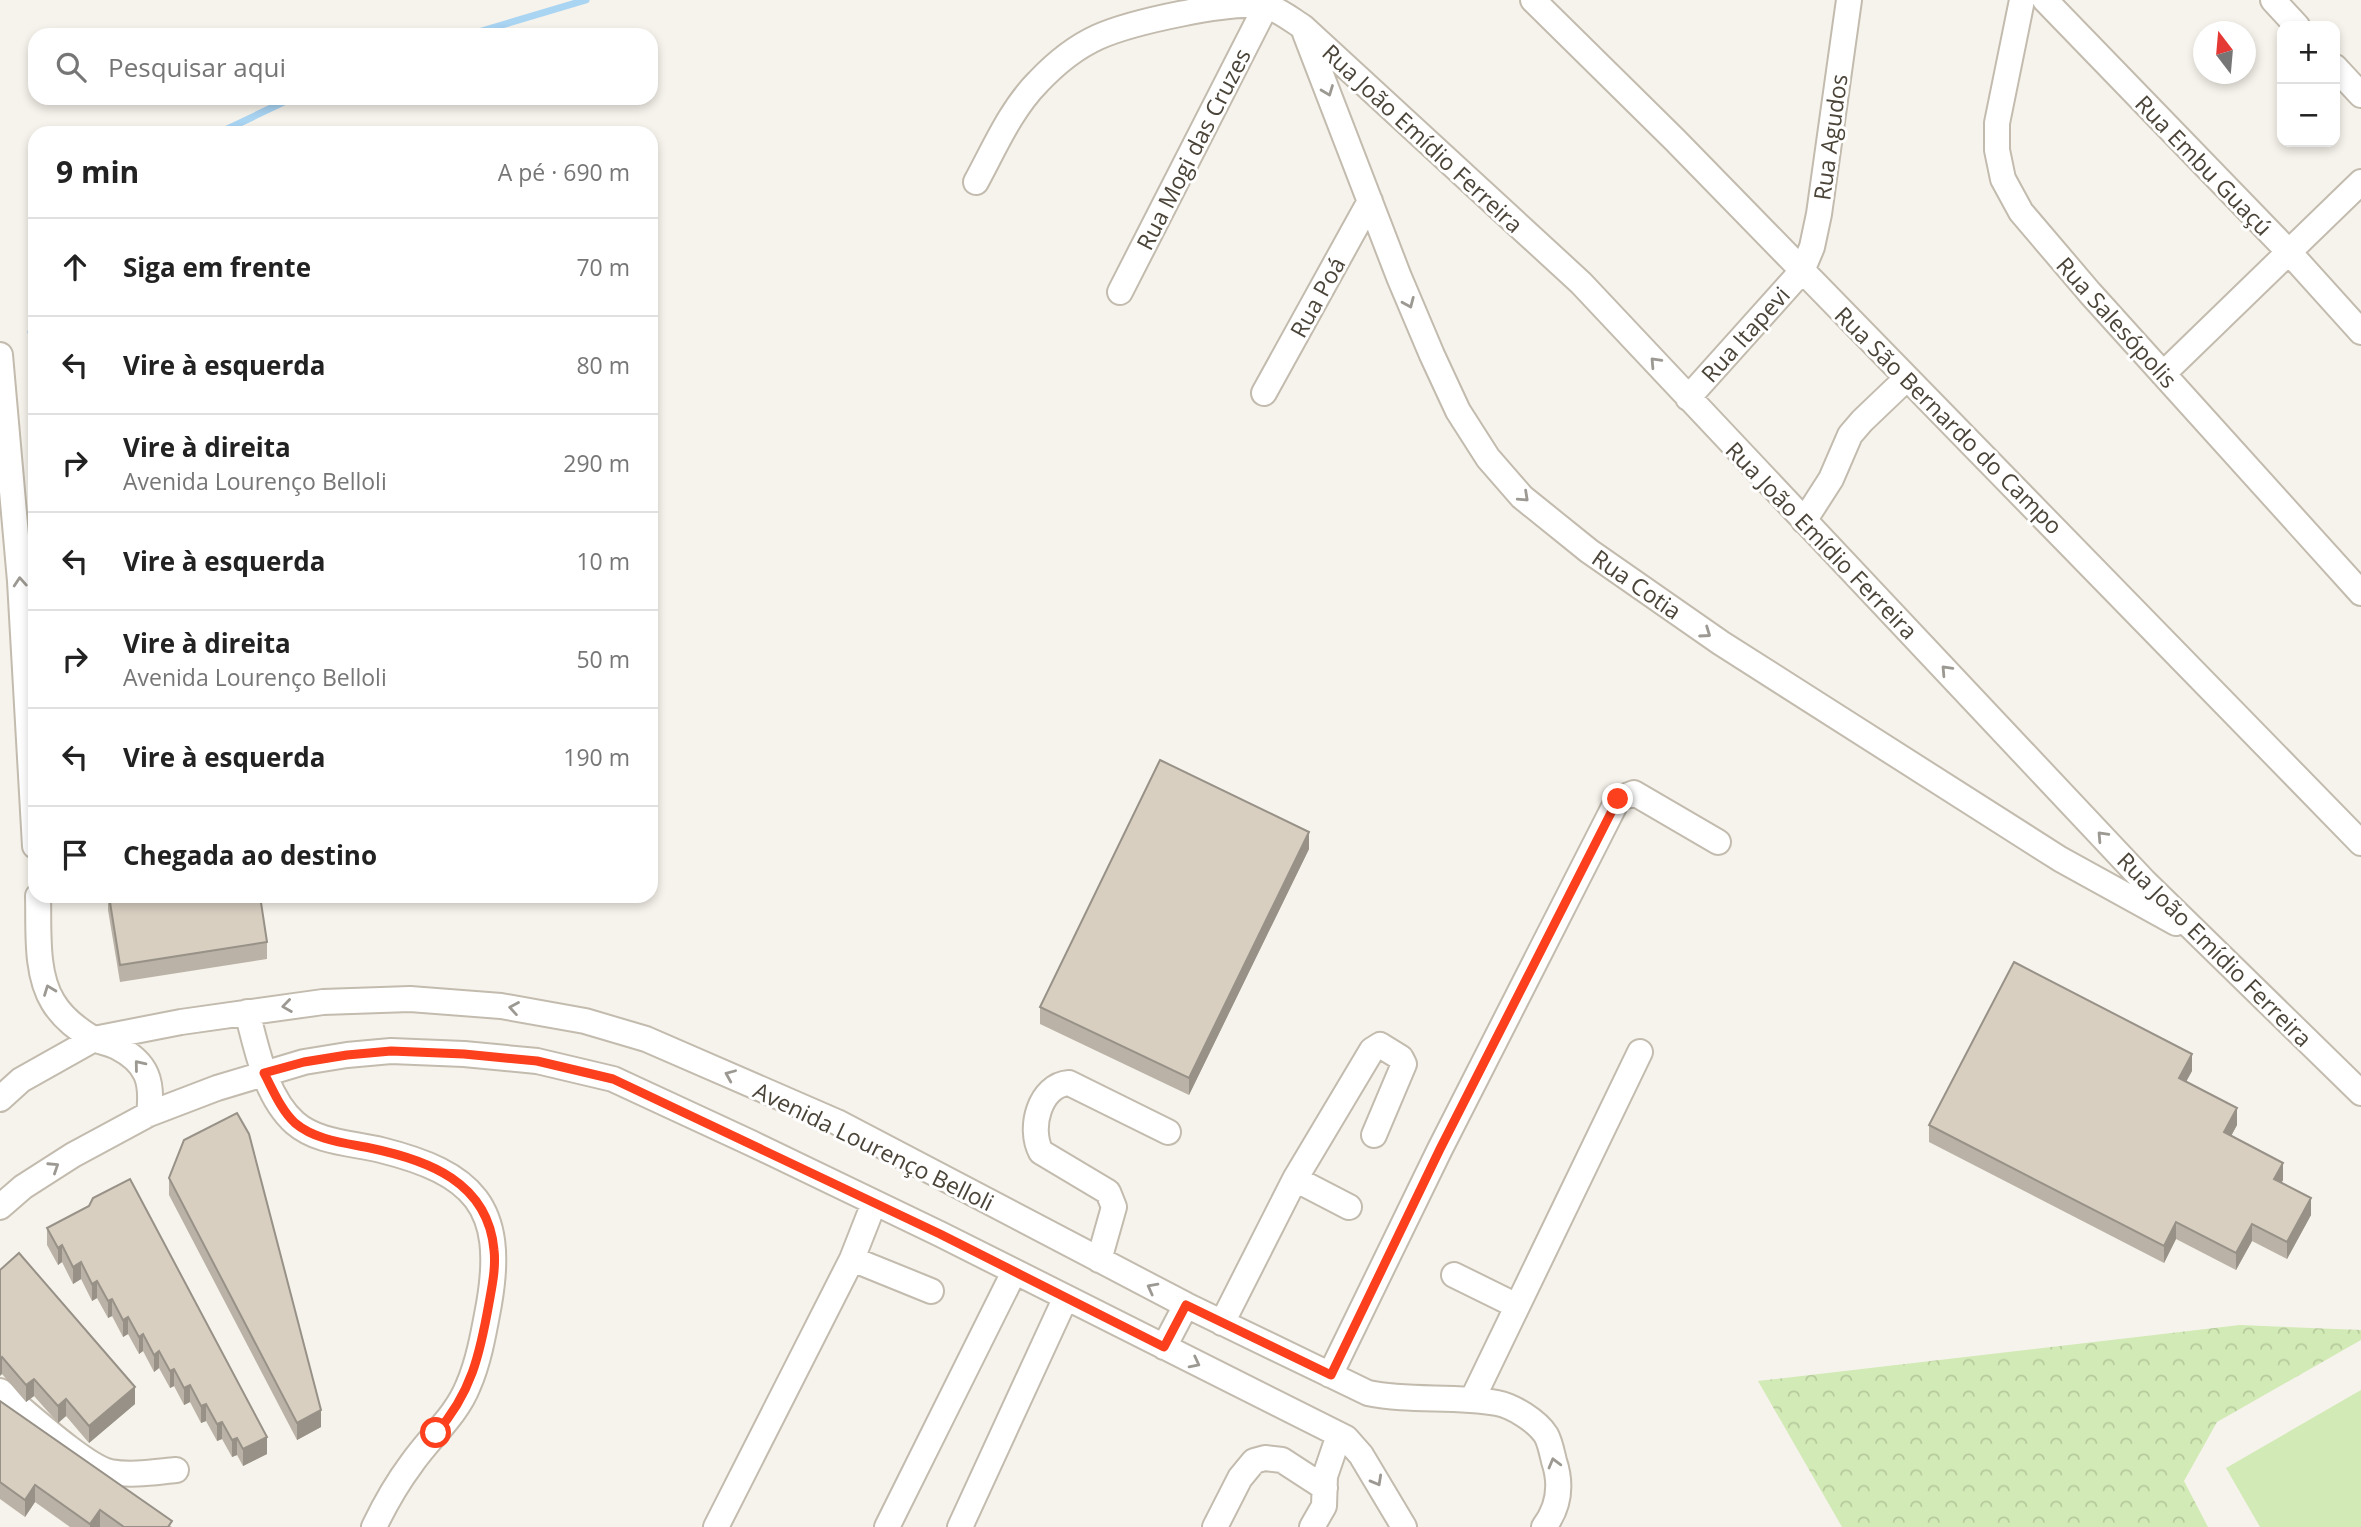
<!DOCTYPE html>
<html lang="pt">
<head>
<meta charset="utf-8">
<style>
	body { margin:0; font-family:"Open Sans",sans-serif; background:#f2f2f2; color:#222 }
	.controls { position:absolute; right:21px; top:21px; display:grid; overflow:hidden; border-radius:14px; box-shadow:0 4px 10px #0003 }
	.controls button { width:63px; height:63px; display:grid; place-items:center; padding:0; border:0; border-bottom:2px solid #e0e0e0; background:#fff; color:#222; font:35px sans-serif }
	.compass { position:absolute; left:2193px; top:21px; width:63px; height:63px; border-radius:50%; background:#fff; box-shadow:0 4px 10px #0003; rotate:344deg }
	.stop { position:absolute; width:21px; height:21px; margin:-16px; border:5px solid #fc3f1d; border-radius:50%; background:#fff }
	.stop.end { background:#fc3f1d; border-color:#fff; box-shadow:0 2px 7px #0008 }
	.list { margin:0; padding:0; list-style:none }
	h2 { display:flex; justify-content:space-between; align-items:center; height:91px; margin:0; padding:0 28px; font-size:30px }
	h2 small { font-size:23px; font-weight:400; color:#767676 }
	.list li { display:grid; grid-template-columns:46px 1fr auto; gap:21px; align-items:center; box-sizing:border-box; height:98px; padding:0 28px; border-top:2px solid #e0e0e0 }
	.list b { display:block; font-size:26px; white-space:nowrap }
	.list p { margin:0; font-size:23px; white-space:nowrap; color:#767676 }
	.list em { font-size:23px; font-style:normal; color:#767676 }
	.icon { flex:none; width:38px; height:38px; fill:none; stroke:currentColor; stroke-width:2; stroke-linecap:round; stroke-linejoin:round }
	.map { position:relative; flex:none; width:2361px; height:1527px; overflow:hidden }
	.search { position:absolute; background:#fff; box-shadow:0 4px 10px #0003; left:28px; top:28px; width:630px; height:77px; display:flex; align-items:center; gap:18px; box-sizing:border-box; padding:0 24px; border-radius:21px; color:#767676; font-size:26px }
	.panel { position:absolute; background:#fff; box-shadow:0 4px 10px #0003; left:28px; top:126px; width:630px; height:777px; border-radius:21px }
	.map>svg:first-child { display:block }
</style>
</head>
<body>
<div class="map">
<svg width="2361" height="1527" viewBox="0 0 2361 1527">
	<defs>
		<pattern id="forest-crowns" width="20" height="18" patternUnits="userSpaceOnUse" patternTransform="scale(1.75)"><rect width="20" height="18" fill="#d2eab5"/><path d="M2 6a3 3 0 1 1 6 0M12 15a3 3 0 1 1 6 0" fill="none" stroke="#b6ca9c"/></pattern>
	</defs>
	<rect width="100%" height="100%" fill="#f6f3ec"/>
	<path fill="#d2eab5" d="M2361,1390v137h-101l-34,-59z"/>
	<path fill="url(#forest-crowns)" d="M2240,1325l121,5v10l-144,82 -33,59 24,46h-366l-84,-146z"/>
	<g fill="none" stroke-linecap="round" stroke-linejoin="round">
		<path stroke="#a9d4f2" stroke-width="7" d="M468,35l118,-35
			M219,133l73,-35
			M31,332l4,-4"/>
		<defs>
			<path id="minor" d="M1533,0l142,140 686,703
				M2022,0l-25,123v27l6,29 18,33 69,81 271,300
				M2045,0l243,251 73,81
				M2273,0l24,26
				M1305,33l94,244 33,78 26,56 30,47 34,39 67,54 132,92 339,216 116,64
				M2335,67l26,28
				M976,182c18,-33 35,-73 62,-100 17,-18 38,-35 60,-45 34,-15 133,-37 168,-31 12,3 26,14 37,21l278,256 563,598 217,212
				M1120,292l146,-286
				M0,355l20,226 15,265
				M2163,374l198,-192
				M1264,393l106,-192
				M1688,398l114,-127 10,-24 7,-33 30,-214
				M1804,521l27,-42 19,-44 12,-14 45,-43
				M38,896c1,33 -3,77 15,106 9,15 24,27 39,36 8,4 17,5 25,9 31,16 36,35 32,67
				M247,1012c10,37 18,84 48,111 23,20 58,20 86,27 92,23 125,56 108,154 -5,27 -10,57 -21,82 -12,30 -38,51 -56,77 -15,20 -27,41 -38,64
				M0,1099l21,-19 73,-41 87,-17 142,-20 87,-3 91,7 84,15 61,18 191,83 349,183 182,88c42,9 86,2 129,10 16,3 40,18 49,32 4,7 6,18 8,26 8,24 5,46 -10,66
				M1295,1179l54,28
				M874,1203l-22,56 79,32
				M0,1207l23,-20 50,-32 76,-41 68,-26 87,-26 43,-7 44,-4 73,3 73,7 76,18 138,64 189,91 406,204 15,17 43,72
				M1099,1260l15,-53 -6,-15 -67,-40c-13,-24 -1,-67 28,-69l99,49
				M1454,1275l63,31
				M1222,1323l73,-144 77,-129 8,-5 21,13 3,6 -30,71
				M1164,1347l22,-42
				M1330,1375l110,-226 178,-350 16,-6 84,49
				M0,1391c24,19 84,75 110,81 22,4 45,0 66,-2
				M1472,1400l168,-348
				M716,1527l136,-268
				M887,1527l127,-255
				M960,1527l105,-228
				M1215,1527l25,-49 14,-17 11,-3 17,2 43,28
				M1312,1527l12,-21 1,-30 14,-41"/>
		</defs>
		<use href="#minor" stroke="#c2bbae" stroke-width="28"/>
		<use href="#minor" stroke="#fff" stroke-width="24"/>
	</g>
	<path fill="#bab2a6" d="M1309,849l-120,246 -149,-71v-17z
		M108,896h152l7,46v17l-147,23 -12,-72z
		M2192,1071l-6,10 51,44 -6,11 52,44 -2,3 30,32 -24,44 -35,-18 -16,29 -60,-31 -12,24 -235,-121v-17z
		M169,1178l152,249 -24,13 -128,-245z
		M47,1228l220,226 -24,12 -6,-11 -5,2 -10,-18 -5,2 -11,-20 -5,2 -11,-21 -6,3 -10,-19 -4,2 -11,-20 -5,4 -11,-21 -4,3 -11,-20 -5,3 -11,-21 -4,2 -11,-20 -5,3 -11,-22 -8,5 -11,-22 -4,3 -11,-20z
		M0,1270l135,134 -46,39 -23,-27 -8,7 -24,-27 -8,6 -24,-28z
		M0,1401l172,126h-102l-35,-25 -10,15 -25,-18z"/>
	<path fill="#979187" d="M1309,832v17l-120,246v-17z
		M2192,1054v17l-13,24v-17z
		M2237,1108v17l-13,24v-17z
		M2283,1163v17l-9,16v-17z
		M2311,1198v17l-24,44v-17z
		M2176,1222v17l-12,24v-17z
		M2252,1224v17l-16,29v-17z
		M62,1245v17l-4,3v-17z
		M81,1262v17l-8,5v-17z
		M97,1281v17l-5,3v-17z
		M112,1299v17l-4,2v-17z
		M128,1317v17l-5,3v-17z
		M143,1334v17l-4,3v-17z
		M159,1351v17l-5,4v-17z
		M2,1357v17l-2,2v-17z
		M174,1369v17l-4,2v-17z
		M34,1379v17l-8,6v-17z
		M190,1385v17l-6,3v-17z
		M135,1387v17l-46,39v-17z
		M66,1399v17l-8,7v-17z
		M206,1404v17l-5,2v-17z
		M321,1410v17l-24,13v-17z
		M222,1422v17l-5,2v-17z
		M267,1437v17l-24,12v-17z
		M237,1438v17l-5,2v-17z
		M35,1485v17l-10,15v-17z
		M100,1510v17h-10v-3z"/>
	<path fill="#d8cfc1" stroke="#979187" stroke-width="2" d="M1160,760l149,72 -120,246 -149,-71z
		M109,896h151l7,46 -147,23z
		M2014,962l178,92 -13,24 58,30 -13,24 59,31 -9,16 37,19 -24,44 -35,-18 -16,29 -60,-31 -12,24 -235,-121z
		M237,1113l12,21 72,276 -24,13 -128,-245 15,-38z
		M130,1179l137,258 -24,12 -6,-11 -5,2 -10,-18 -5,2 -11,-20 -5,2 -11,-21 -6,3 -10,-19 -4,2 -11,-20 -5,4 -11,-21 -4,3 -11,-20 -5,3 -11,-21 -4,2 -11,-20 -5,3 -11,-22 -8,5 -11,-22 -4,3 -11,-20 42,-22 4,-8z
		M19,1253l116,134 -46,39 -23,-27 -8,7 -24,-27 -8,6 -24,-28 -2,2v-89z
		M0,1401l172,120 -4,6h-44l-24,-17 -10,14 -55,-39 -10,15 -25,-18z"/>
	<defs><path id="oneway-chevron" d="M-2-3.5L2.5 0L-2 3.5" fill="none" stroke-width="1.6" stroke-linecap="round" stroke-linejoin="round" transform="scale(1.75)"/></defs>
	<g stroke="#9c9892">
		<use href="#oneway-chevron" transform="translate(1328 91) rotate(69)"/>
		<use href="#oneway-chevron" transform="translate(1409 303) rotate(67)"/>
		<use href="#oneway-chevron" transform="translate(1655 362) rotate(-133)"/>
		<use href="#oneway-chevron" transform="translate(1524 497) rotate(43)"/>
		<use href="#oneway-chevron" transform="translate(20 582) rotate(-94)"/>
		<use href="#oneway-chevron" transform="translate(1706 633) rotate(35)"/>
		<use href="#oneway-chevron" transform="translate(1946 670) rotate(-133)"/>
		<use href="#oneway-chevron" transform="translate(2102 836) rotate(-133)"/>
		<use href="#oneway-chevron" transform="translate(49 990) rotate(-111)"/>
		<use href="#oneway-chevron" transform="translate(287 1006) rotate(172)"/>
		<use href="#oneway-chevron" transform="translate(514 1008) rotate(-170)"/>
		<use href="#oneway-chevron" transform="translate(139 1065) rotate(-129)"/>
		<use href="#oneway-chevron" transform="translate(730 1075) rotate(-157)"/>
		<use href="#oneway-chevron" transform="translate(54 1167) rotate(-33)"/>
		<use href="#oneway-chevron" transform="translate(1152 1288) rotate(-152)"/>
		<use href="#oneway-chevron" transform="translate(1195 1363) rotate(27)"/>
		<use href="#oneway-chevron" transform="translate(1554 1463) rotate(-105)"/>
		<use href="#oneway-chevron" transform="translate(1377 1481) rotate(61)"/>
	</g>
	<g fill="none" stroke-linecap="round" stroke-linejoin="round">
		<path stroke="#fc3f1d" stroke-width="9" d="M436,1433c35,-39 44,-79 53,-130 3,-17 7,-35 5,-53 -6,-68 -66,-90 -124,-102 -25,-5 -55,-8 -75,-25 -14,-13 -22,-33 -31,-50l40,-11 43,-7 44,-4 73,3 73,7 76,18 327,155 224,113 22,-42 145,70 109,-226 178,-350"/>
	</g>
	<g text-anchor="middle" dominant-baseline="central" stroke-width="6" stroke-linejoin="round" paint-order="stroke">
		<g font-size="23" fill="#4b4439" stroke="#fff">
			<text transform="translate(1830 137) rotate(-82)">Rua Agudos</text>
			<text transform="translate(1423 138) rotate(43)">Rua João Emídio Ferreira</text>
			<text transform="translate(1193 149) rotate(-63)">Rua Mogi das Cruzes</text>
			<text transform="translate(2204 165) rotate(46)">Rua Embu Guaçú</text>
			<text transform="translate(1317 297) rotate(-61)">Rua Poá</text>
			<text transform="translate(2117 322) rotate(48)">Rua Salesópolis</text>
			<text transform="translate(1745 334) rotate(-48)">Rua Itapevi</text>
			<text transform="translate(1949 420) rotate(45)">Rua São Bernardo do Campo</text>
			<text transform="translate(1822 540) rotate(46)">Rua João Emídio Ferreira</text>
			<text transform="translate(1637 584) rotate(35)">Rua Cotia</text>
			<text transform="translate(2215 949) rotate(45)">Rua João Emídio Ferreira</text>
			<text transform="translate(874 1146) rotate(26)">Avenida Lourenço Belloli</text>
		</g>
	</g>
</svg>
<div class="controls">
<button>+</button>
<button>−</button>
</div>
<svg class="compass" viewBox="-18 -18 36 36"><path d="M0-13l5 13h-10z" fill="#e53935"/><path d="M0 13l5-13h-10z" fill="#767676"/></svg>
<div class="stop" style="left:436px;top:1433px"></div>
<div class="stop end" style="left:1618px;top:799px"></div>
<div class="search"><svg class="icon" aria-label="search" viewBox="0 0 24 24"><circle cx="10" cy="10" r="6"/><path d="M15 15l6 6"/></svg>Pesquisar aqui</div>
<section class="panel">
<h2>9 min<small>A pé · 690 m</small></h2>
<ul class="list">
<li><svg class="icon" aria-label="ahead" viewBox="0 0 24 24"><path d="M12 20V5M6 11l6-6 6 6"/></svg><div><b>Siga em frente</b></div><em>70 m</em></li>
<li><svg class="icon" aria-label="left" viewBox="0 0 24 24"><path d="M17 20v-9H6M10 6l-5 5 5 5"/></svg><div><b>Vire à esquerda</b></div><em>80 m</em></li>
<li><svg class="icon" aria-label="right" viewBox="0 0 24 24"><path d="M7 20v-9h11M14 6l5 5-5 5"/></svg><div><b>Vire à direita</b><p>Avenida Lourenço Belloli</p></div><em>290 m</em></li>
<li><svg class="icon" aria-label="left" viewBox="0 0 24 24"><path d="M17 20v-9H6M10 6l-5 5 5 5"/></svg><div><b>Vire à esquerda</b></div><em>10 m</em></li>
<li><svg class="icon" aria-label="right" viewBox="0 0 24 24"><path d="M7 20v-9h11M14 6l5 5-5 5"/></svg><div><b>Vire à direita</b><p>Avenida Lourenço Belloli</p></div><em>50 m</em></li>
<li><svg class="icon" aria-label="left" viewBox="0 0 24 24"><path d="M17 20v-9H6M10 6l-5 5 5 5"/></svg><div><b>Vire à esquerda</b></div><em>190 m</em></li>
<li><svg class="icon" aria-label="arrive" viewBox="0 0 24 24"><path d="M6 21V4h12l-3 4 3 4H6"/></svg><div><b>Chegada ao destino</b></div></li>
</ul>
</section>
</div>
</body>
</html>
